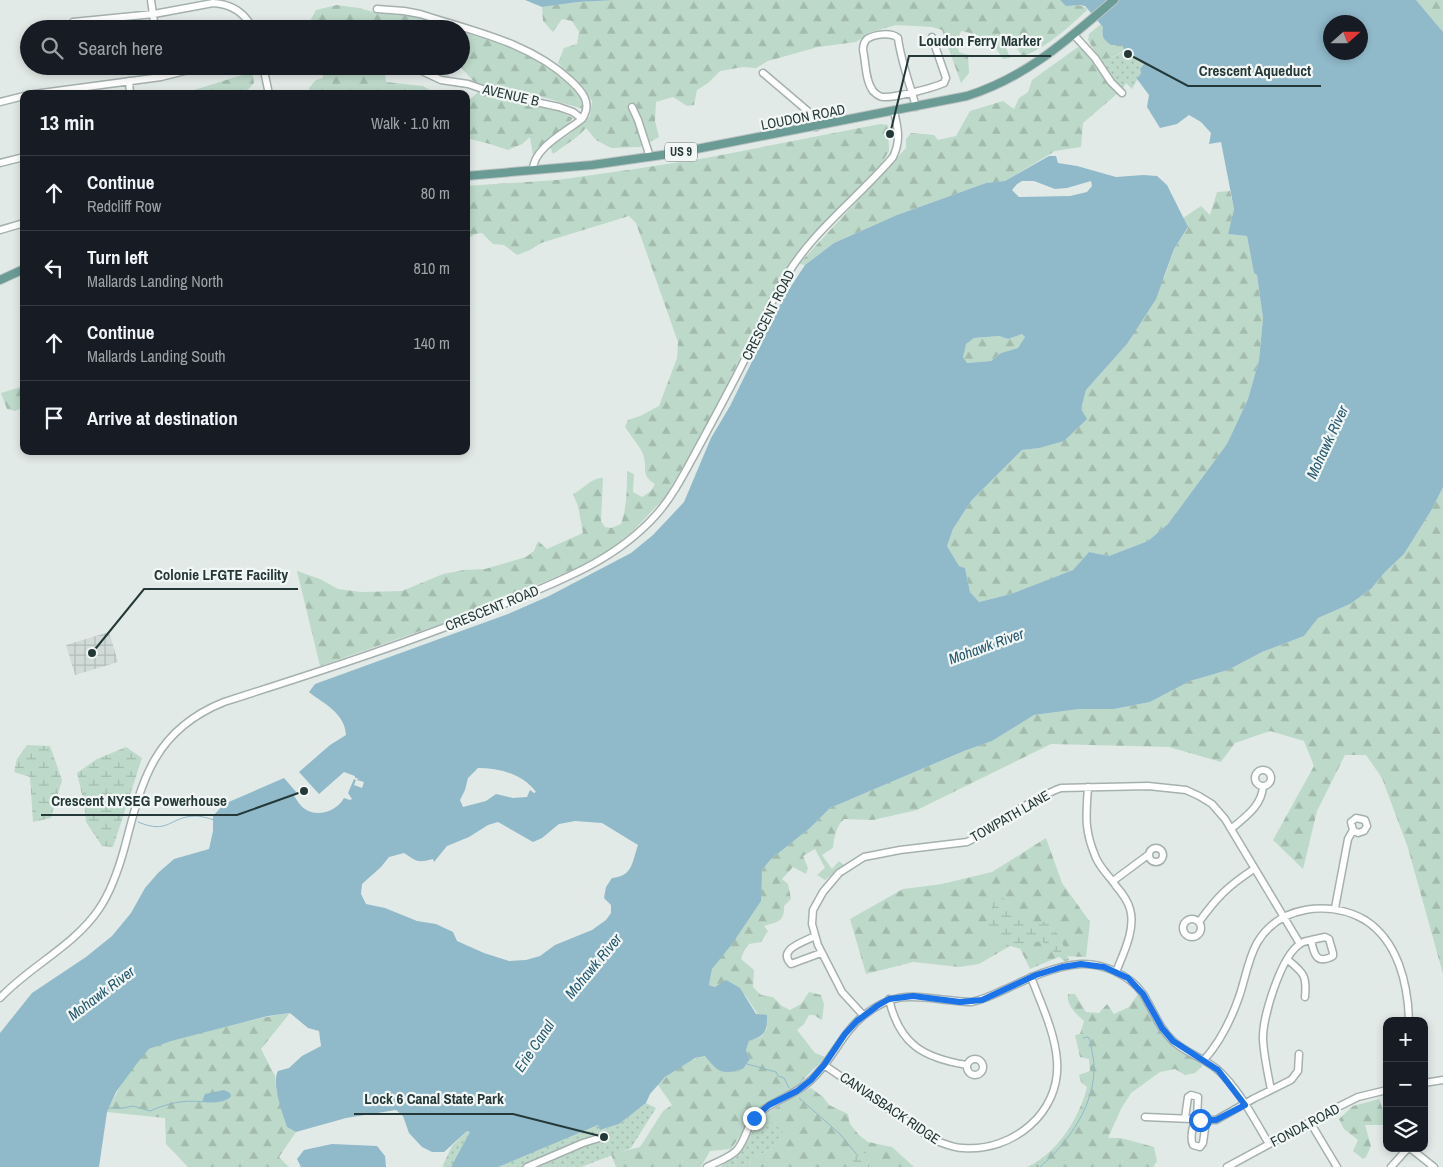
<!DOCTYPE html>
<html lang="en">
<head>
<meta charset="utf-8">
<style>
	body { margin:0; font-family:"Archivo Narrow",sans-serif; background:#20242c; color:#f1f3f6 }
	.controls { position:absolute; right:15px; bottom:15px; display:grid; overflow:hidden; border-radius:10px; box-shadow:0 2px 8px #0003 }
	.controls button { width:45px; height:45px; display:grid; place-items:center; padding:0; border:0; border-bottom:1px solid #363941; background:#171b24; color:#f1f3f6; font:25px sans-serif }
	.compass { position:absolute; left:1323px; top:15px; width:45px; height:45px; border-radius:50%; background:#171b24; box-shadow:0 2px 8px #0003; rotate:69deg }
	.stop { position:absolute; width:15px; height:15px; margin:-11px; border:4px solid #1a73e8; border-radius:50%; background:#fff }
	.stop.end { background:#1a73e8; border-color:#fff; box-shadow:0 1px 5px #0008 }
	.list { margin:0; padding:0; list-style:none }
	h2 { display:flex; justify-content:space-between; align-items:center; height:65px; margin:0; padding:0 20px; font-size:21px }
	h2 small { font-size:16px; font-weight:400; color:#9ea1a6 }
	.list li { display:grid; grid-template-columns:32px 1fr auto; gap:15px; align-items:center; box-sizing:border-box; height:75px; padding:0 20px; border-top:1px solid #363941 }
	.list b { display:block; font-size:19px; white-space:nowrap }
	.list p { margin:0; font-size:16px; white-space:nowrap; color:#9ea1a6 }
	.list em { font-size:16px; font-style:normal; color:#9ea1a6 }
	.icon { flex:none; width:28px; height:28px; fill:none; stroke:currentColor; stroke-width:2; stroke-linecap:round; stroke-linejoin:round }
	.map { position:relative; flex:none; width:1443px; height:1167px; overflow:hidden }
	.search { position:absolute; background:#171b24; box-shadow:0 2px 8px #0003; left:20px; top:20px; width:450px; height:55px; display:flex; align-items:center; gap:12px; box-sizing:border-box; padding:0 18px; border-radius:28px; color:#9ea1a6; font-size:19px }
	.panel { position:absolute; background:#171b24; box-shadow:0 2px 8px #0003; left:20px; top:90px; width:450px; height:365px; border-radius:10px }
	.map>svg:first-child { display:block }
</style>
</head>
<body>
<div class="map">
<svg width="1443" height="1167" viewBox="0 0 1443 1167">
	<defs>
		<pattern id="industrial-grid" width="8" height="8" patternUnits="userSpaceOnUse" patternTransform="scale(1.25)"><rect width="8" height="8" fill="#d0dad7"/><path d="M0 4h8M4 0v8" fill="none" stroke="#b2bcb9"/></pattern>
		<pattern id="grass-dots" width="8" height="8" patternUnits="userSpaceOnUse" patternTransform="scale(1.25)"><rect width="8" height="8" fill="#bdd9c9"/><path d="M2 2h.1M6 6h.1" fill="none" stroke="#a2bbad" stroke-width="1.8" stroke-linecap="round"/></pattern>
		<pattern id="forest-firs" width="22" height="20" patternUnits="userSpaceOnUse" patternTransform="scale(1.25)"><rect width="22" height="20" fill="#bdd9c9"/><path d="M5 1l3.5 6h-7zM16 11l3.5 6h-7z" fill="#a2bbad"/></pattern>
		<pattern id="wetland-marsh" width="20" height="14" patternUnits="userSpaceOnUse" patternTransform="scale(1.25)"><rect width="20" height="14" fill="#bdd9c9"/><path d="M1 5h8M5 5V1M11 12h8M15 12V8" fill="none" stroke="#a2bbad"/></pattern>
	</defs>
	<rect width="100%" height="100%" fill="#e2eae8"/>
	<path fill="url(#industrial-grid)" d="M109,632l9,30 -43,13 -9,-30z"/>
	<path fill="url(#grass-dots)" d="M1128,49l16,15 -4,5 1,4 -9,16 -6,-6 -4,7 -7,-5 -15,-25 11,-2z
		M646,1103l10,5 -25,40 -50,19h-139l10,-21 15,-15 92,10 39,-16 3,5 18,-6z
		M763,1116l21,15 -13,18 -20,10 -1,8h-30l18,-14z"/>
	<path fill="url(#forest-firs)" d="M616,0h444c11,11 20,0 27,10 -14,14 -46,42 -65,46l-8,-13 -9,2 5,13 -7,1c-11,-19 -21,-24 -42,-28l-4,11 2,10 9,3 1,18 -8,10 -19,-53 -10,-3 -36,-2 -25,7 -15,10 -38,5 -50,14 -12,7 -13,-1 -23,4 -12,12 -11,7 -3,15 -7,1 -14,-9 -17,5 -1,19 4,16 -19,10 -29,1 -15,-8 -10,-12 -9,9 -24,17 -3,-7 21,-14 19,-17 2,-15 -7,-11 -27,-27 6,-15 13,-4 2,-12 -7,-11 -10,-2 -9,13 -10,-11 -1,-14 36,-5z
		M1416,0h27v32z
		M337,5l22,3 18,5 38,3 40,13h-51l-3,-2 -17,2h-42l-3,-2 -4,2h-21l-3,-10 5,-9z
		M1101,24l2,3 -1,7 9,11h11l3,7 -2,-1 -12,7 -11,2 -12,-20 1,-6z
		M461,31l44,14 13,6 14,2 32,26 15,16 4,14 -54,-16 -30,-6 -14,-1 -12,-5 -13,-15h1z
		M1078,47l8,4 27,39 5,3 -35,30 -2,24 -26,4 -50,30 -19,2 -89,32 -63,28 -29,22 -6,-1 107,-116v-9l5,-6 23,2 4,5 18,-4 14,-25 33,-10 11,8 5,-11 9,-6 4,-12z
		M322,66h62l2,16 37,4 14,8h-127l-1,-6 7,-8 7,-2z
		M252,72l2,11 -10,11h-63z
		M478,92l76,17 19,9 -8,9 -18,12 -14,16 -3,-18 -8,7 -14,6 -18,-6 -24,-6v-35z
		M880,124l8,1 1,26 -8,13 -48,50 -47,55 -25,46 -55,113 -20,34 -22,36 -31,33 -27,22 -24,13 -127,53 -135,47 -23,-95 23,8 18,10 23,3 41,-1 41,-17 21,-4 21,-1 41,-12 8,-6 4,-10 9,8 36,-16 -5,-27 -5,-12c11,-5 17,-16 30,-16l-2,43 4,6 6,1 10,-4c6,-17 6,-35 6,-53l7,3 -1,18 9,5 9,-6 4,-7c-15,-9 -7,-16 -12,-30 -4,-9 -13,-19 -18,-27l3,-7 12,-4 19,-10 18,-48 1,-16 -42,-119 -7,-7 -88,27 -11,7 -13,5 -13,-10 -11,-1 -11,-11 -7,1 -9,6v-54l91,-6 78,-11 71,-11z
		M1230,191l4,18 -6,25 19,2 7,37 3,2 6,43 -4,42 -11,39 -21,45 -59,80 -20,17 -39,15 -20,-4 -16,18 -62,24 -32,8 -9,-10 -5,-24 -6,-2 -12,-20 6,-17 18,-28 51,-51 17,-2 42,-39 5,-19 41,-46 38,-68 9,-27 14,-21 -5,-10 18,-12 9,9 7,-23z
		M1022,334l3,3 -7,11 -17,5 -10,8 -24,2 -4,-6 2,-13 9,-6 25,-2 9,3z
		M24,386v21l-9,4 -8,-2 -6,-16z
		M1443,487v487l-35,-126 -26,-70 -16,-23h-21l-28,56 -14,58 -30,-29 41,-74 -10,-25 -34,-10 -35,12 -14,19 -52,-15 -118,-3 -134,66 -44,10 -29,-1c-8,8 -10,18 -11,29l-11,7 10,14 7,-8 5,4 -19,15 -8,-5 8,-7 -10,-19 -12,7 5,12 -2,6 -13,-7 -11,12 6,5 3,15 -7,7c1,16 -7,16 -20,20l4,5 -7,11 -12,2 -5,7 -3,8 13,11 -1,17 8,8 12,2 9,9 8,4 11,-6 8,-12 12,3 3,9 -2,16 -8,-5h-5l-5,9 -7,6 18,23 10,4 -27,28 -33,18 -12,10 -15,26 -7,10 -21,2 -9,16h-85l-5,-13 29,-7 23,-36 9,-6 -14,-20c12,-14 28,-25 47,-29 11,15 20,18 38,13l7,-10 -4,-9 3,-9 13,-5 5,-8 -22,-33 -36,-10 3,-16 48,-85 2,-14 9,-11 39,-31 20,-20 134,-57 28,-10 42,-26 45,-6h35l36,-7 40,-21 38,-11 34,-18 42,-16 14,-18 32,-14 21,-15 14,-17 19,-18 28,-45z
		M1046,838l16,45 28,39 -4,35 -25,-1 -31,13 -13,-27 -38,22 -20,3 -46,-5 -47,12 -16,-55 53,-30 39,-5 50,-12z
		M1068,994h7l11,18 13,1 8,-9 7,10 15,-7 9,-13c10,16 18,36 33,49 7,7 28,16 31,23l-7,7 -10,2 -10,-6 -15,3 -29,21 -10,16 -13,29h13l33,9 3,14 -4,6h-126c30,-13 53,-50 60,-80l-6,-5 -2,-7 11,-4 -1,-12 -9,-2 -5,-22 5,-1 4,-13c-8,-7 -18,-16 -16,-27z
		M290,1013l-29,36 14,27 1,13 11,38 9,5 -17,25 10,10h-101l-22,-23 -1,-26 -58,-6c8,-17 27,-53 43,-63 14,-9 35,-12 51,-16 29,-7 59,-16 89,-20z
		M811,1088l12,9 6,8 19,9 2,10 9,11 9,7 24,5 22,20h-164l1,-8 20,-10 12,-18 -20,-15 36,-23z
		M1379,1099l4,11v15h-18l6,21 -5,11 -3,2 -10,-8 5,-11 -14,-11 -5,-10 14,-13z"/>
	<path fill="url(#wetland-marsh)" d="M27,745l23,1 12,34 -11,38 -18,4 -3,-45 -16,-5 3,-13z
		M126,747l16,11 -29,89 -11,-1 -16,-24 -2,-19 -7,-30 20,-14z
		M994,895l13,5 21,24 21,-3 12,19 8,20 -4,2 -23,-21 -6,1 -8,7c-18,0 -37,-9 -43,-27l10,-3 4,-4 -9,-10v-6z
		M861,1148l20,19h-25l-5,-10z"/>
	<path fill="#90b9ca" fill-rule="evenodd" d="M525,0h91l-38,2 -36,5z
		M1060,0h356l27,32v455l-11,22 -28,45 -19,18 -14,17 -21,15 -32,14 -14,18 -42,16 -34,18 -38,11 -40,21 -36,7h-35l-45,6 -42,26 -28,10 -134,57 -20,20 -39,31 -9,11 -1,31 -29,43 -20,25 -3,16 6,2 11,-7 14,8 16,26 11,1c0,18 -2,20 -18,26l-3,9 4,9 -7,10c-20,6 -25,4 -38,-13l-10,2 -30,19 -15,17 -4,9 -27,21 -19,6 -2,-5 -100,42h-47l19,-35 -3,-1 -23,21h-12l-10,-5 -13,-14 -6,-17 -7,-6 -50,8 -50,14 -9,-5c-4,-13 -16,-44 -9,-56l11,-3 13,-12 19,-10 -2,-15 -11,-3 -18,-15 -22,3 -97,25 -22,8 -11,13 -22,30 -9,20 -8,55h-99v-134l32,-40 54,-36 26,-21 19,-23 14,-25 13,-15 16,-14 35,-10 4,-18v-15l11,-12 60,-26 13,15 -3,3c3,4 6,10 11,13 12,9 32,2 39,-11l6,2 2,-1 -4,-6 6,-14 2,1 -2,5 8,3 2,-6 -7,-2 1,-2h-3v-2l-11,-4 -25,22 -20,-22 31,-27 16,-10c-1,-22 -22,-31 -37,-43l6,-8 193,-70 41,-18 82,-43 22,-18 31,-33 27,-64 19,-32 54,-109 21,-32 29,-22 63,-28 39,-14 50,-18 19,-2 44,-25h7l2,7 19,3 39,11 27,-2 14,1 10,9 21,42 -14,22 -18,50 -29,45 -41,46 -5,19 6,10 -23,22 -25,7 -17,2 -51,51 -18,28 -6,17 12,20 6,2 5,24 9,10 32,-8 62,-24 16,-18 20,4 39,-15 20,-17 59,-80 21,-45 11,-39 4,-42 -6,-43 -3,-2 -7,-37 -19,-2 6,-25 -13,-67 -12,2 2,-11 -10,-11 -12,-7 -12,9 -17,4 -13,-21 2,-12 -12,-16 4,-6 -1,-4 4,-5 -16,-14 -3,2 -3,-7h-11c-7,-5 -10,-8 -8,-18l-18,-21 -5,-1 -14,1zM1330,22h30v30h-30zM1022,181h12l21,8 12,-1 24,-7 1,5 -5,6 -17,4 -51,1 -7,-7 5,-6zM1022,334l3,3 -7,11 -17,5 -10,8 -24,2 -4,-6 3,-13 8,-6 25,-2 9,3zM478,768c21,0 45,6 58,24l-2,1 -4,-3 -3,7 -14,1 -17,-4 -10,7 -23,6 -3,-7 5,-10 3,-12zM575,821l27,2 36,22c-6,17 -5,31 -26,33l-6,9 -2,11 7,7v8l-5,7 -14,10 -37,15 -15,11 -14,4 -17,1 -25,-8 -27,-12 -4,-9 -17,-8 -19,-3 -32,-13 -19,-4 -5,-10 1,-10 19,-17 8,-10 15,-4c14,9 13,10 29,6l1,3 13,-16 22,-9 19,-12 10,-3 35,20 9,-4 17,-14z
		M224,1090l6,3 1,3c-5,7 -21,7 -29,6l3,-8z
		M332,1144l45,2 8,10 1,11h-85l-4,-8 7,-9z"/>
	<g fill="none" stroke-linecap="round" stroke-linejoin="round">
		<path stroke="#90b9ca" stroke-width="1" d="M138,822c31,13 31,-5 57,-6 6,0 13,2 19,4
			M747,1064l29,8 2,4 6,2 5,10
			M799,1098l41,36 18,22
			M108,1108h15l10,-2 17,5c16,-7 34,-12 52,-9
			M1040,1167c29,-25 56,-63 54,-104 -1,-8 -3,-16 -4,-23l-2,-3 -5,1"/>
		<defs>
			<path id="minor" d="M151,0l4,29
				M377,9l27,2 16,3c52,17 109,28 150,66 12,11 23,23 12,39 -16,13 -49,29 -49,51
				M73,22l81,-8 59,-11c18,1 32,10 40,26
				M1074,35l21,23 16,24 11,11
				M160,66l1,11
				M263,66l6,28
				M411,66l30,14 27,4 26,9 65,14 14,5 9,7
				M763,73l47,40 6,14
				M129,81l1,13
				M34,94l127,-17 43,-11
				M0,102l24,-6
				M632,107l6,13 12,37
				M916,107c-6,-23 -15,-45 -18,-69 -7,-6 -23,-4 -31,1 -3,3 -4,7 -4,11 3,13 2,30 10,41 3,3 6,6 10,6 11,1 50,-9 61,-14l2,-5 -14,-41
				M0,163l24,-6
				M0,230l24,-7
				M1255 778a8 8 0 1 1 16 0a8 8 0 1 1-16 0Z
				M1088,787c-2,30 -4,43 8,71 5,11 14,19 20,28 6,7 12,15 14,23 6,20 -7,45 -14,63
				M1231,829c14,-12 31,-23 32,-43
				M1149 855a7 7 0 1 1 14 0a7 7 0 1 1-14 0Z
				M1113,881l35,-26
				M1335,908l13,-69 5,-9 -2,-8 5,-4 9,2 2,6 -3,5 -6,2 -5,-3
				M1183 928a9 9 0 1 1 18 0a9 9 0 1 1-18 0Z
				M1199,922c18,-25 29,-36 55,-53
				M815,936c-11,6 -38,13 -24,28l30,-11
				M1325,937l4,2 4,14v3c-17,9 -19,-2 -22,-16z
				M1288,960c16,13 19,16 17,37
				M0,998c30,-32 74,-52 99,-89 13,-19 20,-41 26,-63 17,-66 29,-116 99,-144 94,-30 188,-60 280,-98 55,-23 111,-43 152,-89 17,-19 29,-43 41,-65 16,-30 32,-59 47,-89 14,-29 26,-59 43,-86 27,-45 72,-78 106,-118 8,-16 5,-29 1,-46
				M889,999c10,45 34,59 78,66
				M863,1015l-21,-23 -24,-47 -6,-21 1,-14 10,-18 16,-19 25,-16 36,-7 67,-8c13,-6 24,-15 36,-23 18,-11 38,-24 58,-31l87,-2 38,4 13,6 13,8 13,15 75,125
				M967 1067a8 8 0 1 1 16 0a8 8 0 1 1-16 0Z
				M1204,1060c16,-18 27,-40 35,-63 6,-17 9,-38 18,-54 22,-38 73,-43 108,-23 33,21 43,64 44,101
				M824,1065l110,75c9,3 19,8 29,8 49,4 98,-35 94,-87 -2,-29 -16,-57 -26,-84
				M1424,1083l19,-3
				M1271,1090c-3,-16 -7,-33 -8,-50 -1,-22 18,-84 37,-96 3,-3 8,-3 11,-4
				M1145,1117l71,3 37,-21 38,-19 7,-9 1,-17
				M1185,1118l3,-21 3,-2 7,2 -1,22c-5,6 -7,20 -4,26l7,2 3,-4 3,-22
				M1310,1122l27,45
				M1410,1148l24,19
				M527,1167l56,-24 23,-7
				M707,1167c9,-5 23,-9 30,-17 8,-9 10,-24 18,-33 16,-17 40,-21 56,-37 21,-19 30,-46 52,-64 31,-25 49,-20 85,-16 8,1 15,2 23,2 12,-2 23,-8 35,-13 23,-11 48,-23 75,-25 22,-1 49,11 62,30 10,16 16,34 30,47 13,12 31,17 45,29 21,19 36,49 51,74
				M1227,1167l107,-58 24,-12 29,-7
				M1391,1167l17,-19"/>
			<path id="major" d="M466,176l126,-11 84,-12 291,-57c60,-19 100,-56 147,-96
				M0,280l24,-11"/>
		</defs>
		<use href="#minor" stroke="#a5b1af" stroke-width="9"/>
		<use href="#major" stroke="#bdc4c3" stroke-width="10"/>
		<use href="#minor" stroke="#fff" stroke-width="6"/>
		<use href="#major" stroke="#6b9b95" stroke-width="8"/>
	</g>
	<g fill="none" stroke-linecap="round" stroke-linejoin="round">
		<path stroke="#1a73e8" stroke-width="6" d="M754,1118l15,-13 28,-14 14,-11 13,-15 21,-31 12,-13 20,-15 12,-7 24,-3 47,6 22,-2 54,-25 26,-8 19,-3 23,3 24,11 15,16 19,34 11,13 45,29 27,35 -29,15h-16"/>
	</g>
	<g text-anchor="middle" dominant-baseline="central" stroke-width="4.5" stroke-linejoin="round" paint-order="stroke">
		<rect fill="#f2f7f5" stroke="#627270" stroke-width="1" x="665" y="142.5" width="32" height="19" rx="4"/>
		<g font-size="12" font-weight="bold" fill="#243937">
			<text x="681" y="152">US 9</text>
		</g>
		<g font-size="14" fill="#243937" stroke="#f2f7f5">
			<text transform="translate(511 95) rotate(13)">AVENUE B</text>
			<text transform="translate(803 117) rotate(-11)">LOUDON ROAD</text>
			<text transform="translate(768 315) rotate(-63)">CRESCENT ROAD</text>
			<text transform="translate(492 608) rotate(-22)">CRESCENT ROAD</text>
			<text transform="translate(1010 816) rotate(-30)">TOWPATH LANE</text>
			<text transform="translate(890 1108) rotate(34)">CANVASBACK RIDGE</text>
			<text transform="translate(1305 1125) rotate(-28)">FONDA ROAD</text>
		</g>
		<g font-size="15" font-style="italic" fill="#25586f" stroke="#f2f7f5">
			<text transform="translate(1327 442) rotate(-65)">Mohawk River</text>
			<text transform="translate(986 646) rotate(-20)">Mohawk River</text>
			<text transform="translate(593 966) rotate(-50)">Mohawk River</text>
			<text transform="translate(101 993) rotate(-37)">Mohawk River</text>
			<text transform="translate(534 1046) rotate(-56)">Erie Canal</text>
		</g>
	</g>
	<path fill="none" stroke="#243937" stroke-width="2" d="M890 134L909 56H1051M1128 54L1188 86H1321M92 653L144 589H298M304 791L237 815H41M604 1137L513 1114H354"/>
	<g fill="#243937" stroke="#f2f7f5" stroke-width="2">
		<circle cx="890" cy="134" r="5"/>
		<circle cx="1128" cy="54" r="5"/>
		<circle cx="92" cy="653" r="5"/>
		<circle cx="304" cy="791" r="5"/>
		<circle cx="604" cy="1137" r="5"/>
	</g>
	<g font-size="15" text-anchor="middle" font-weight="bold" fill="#243937" stroke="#f2f7f5" stroke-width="4.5" stroke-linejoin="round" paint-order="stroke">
		<text x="980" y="46">Loudon Ferry Marker</text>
		<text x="1255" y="76">Crescent Aqueduct</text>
		<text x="221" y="580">Colonie LFGTE Facility</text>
		<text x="139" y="806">Crescent NYSEG Powerhouse</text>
		<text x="434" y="1104">Lock 6 Canal State Park</text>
	</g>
</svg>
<div class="controls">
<button>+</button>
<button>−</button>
<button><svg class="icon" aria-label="layers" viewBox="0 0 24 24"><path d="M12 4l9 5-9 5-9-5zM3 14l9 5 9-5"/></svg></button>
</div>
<svg class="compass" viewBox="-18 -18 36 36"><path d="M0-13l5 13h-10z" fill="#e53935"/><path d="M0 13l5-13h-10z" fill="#9ea1a6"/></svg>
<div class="stop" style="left:1200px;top:1120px"></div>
<div class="stop end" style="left:754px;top:1118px"></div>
<div class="search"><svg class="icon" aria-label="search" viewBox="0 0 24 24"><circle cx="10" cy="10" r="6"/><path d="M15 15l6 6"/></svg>Search here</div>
<section class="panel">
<h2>13 min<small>Walk · 1.0 km</small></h2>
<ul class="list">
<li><svg class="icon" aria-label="ahead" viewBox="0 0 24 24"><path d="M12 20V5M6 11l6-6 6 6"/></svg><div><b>Continue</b><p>Redcliff Row</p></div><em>80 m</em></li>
<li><svg class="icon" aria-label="left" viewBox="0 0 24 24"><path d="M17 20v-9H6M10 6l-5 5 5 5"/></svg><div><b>Turn left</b><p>Mallards Landing North</p></div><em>810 m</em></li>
<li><svg class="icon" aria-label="ahead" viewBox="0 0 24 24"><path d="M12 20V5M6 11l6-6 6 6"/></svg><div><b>Continue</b><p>Mallards Landing South</p></div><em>140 m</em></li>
<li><svg class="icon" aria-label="arrive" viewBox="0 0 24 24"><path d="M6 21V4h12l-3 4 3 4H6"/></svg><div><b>Arrive at destination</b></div></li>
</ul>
</section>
</div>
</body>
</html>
